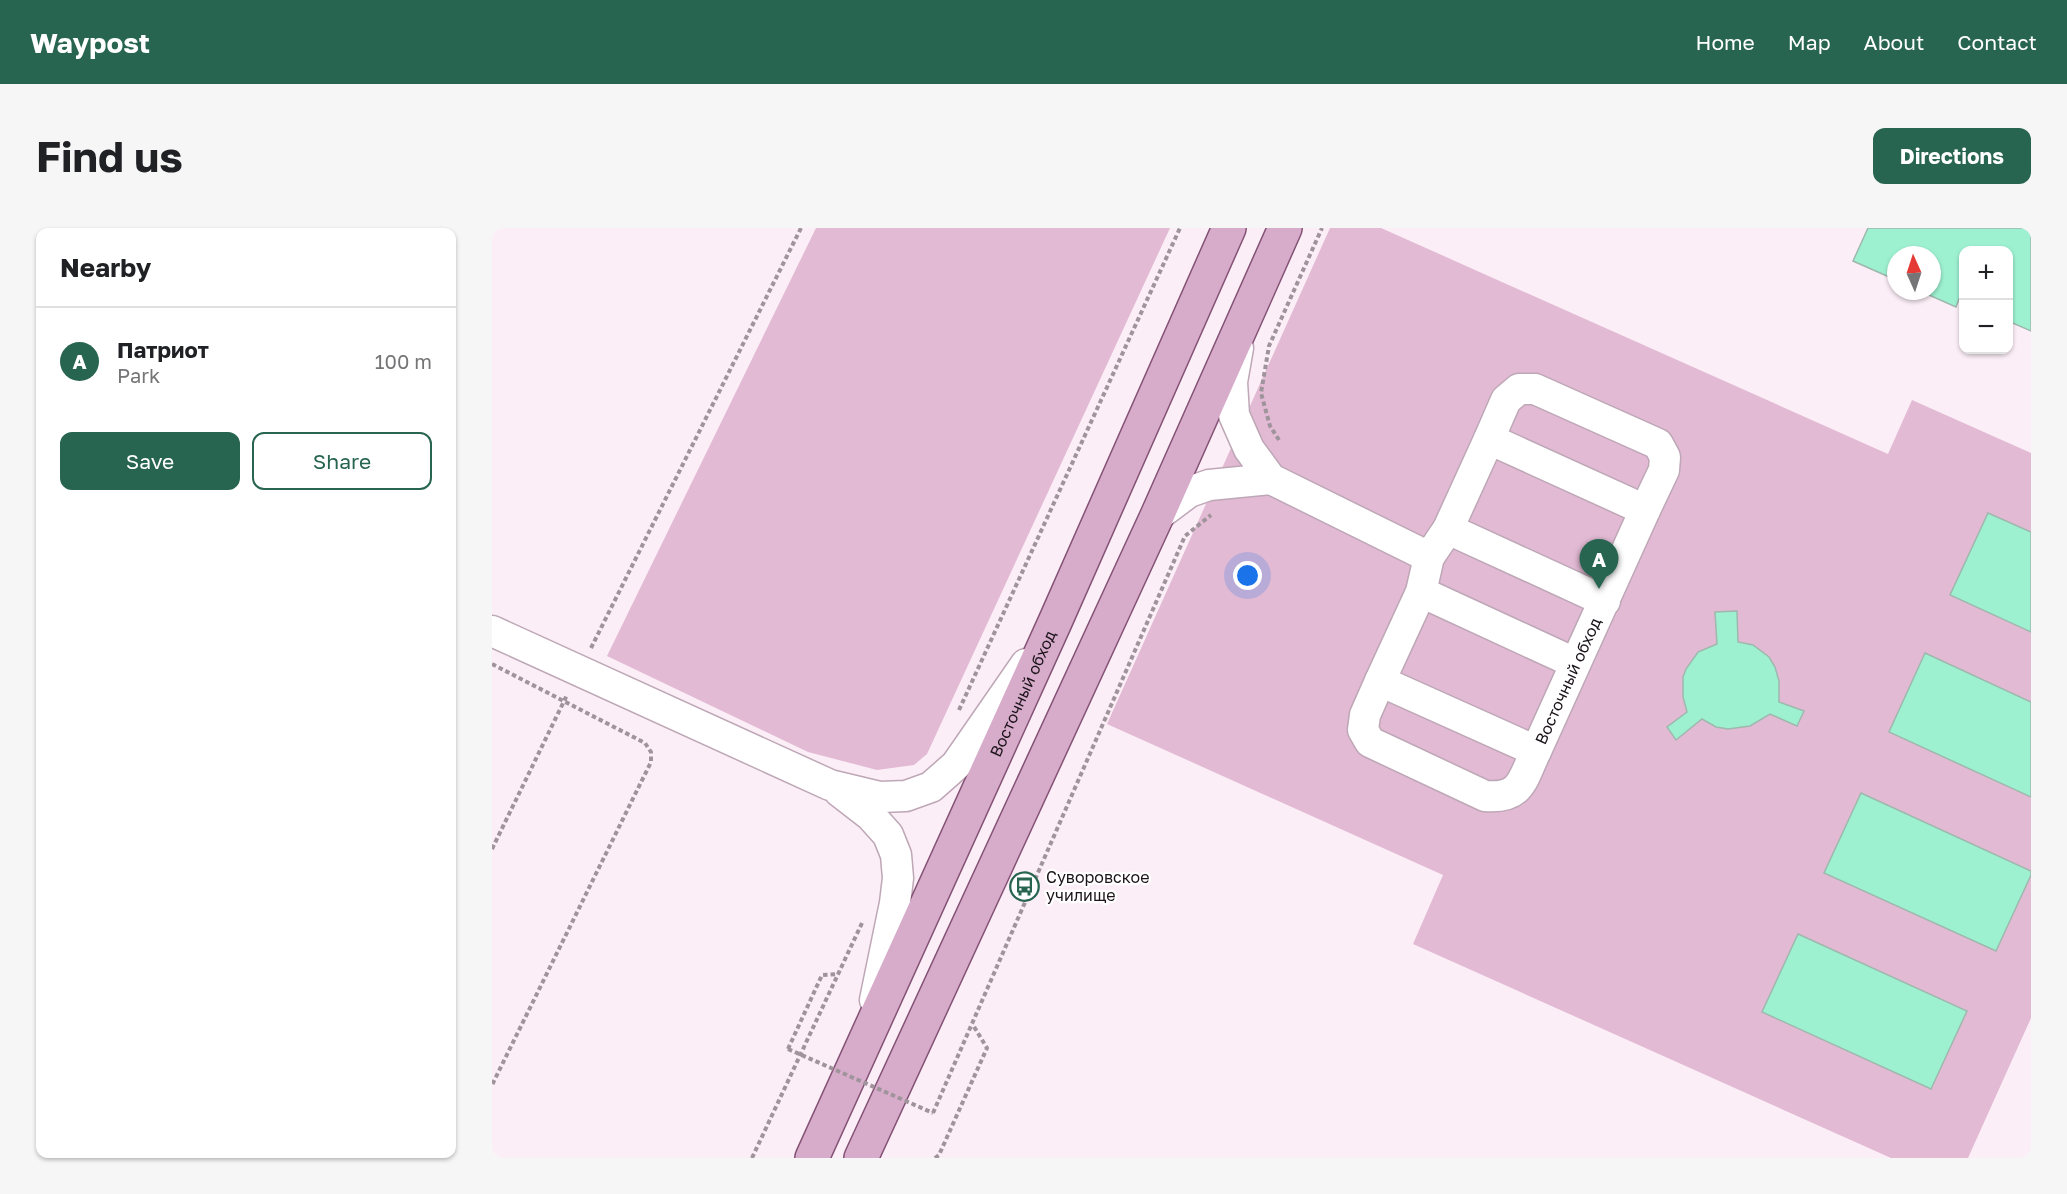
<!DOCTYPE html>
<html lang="en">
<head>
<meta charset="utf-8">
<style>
	body { margin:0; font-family:"Golos Text",sans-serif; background:#f6f6f6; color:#202124 }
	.controls { position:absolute; right:18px; top:18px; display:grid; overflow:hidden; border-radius:12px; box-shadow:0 2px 4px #0004 }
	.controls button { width:54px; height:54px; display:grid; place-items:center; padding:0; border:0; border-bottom:2px solid #e0e0e0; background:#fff; color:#202124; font:30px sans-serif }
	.compass { position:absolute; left:1395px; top:18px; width:54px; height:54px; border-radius:50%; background:#fff; box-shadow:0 2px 4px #0004; rotate:357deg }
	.you { position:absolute; left:756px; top:348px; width:21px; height:21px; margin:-15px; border:4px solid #fff; border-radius:50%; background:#1a73e8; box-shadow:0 0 0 9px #1a73e833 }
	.badge { display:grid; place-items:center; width:39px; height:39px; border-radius:50%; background:#286550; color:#fff; font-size:20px; font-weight:700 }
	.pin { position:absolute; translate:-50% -50px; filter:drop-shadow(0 2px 3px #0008) }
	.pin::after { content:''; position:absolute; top:32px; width:21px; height:18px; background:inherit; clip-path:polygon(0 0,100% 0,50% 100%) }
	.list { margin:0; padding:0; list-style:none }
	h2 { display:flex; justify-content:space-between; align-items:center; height:78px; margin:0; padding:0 24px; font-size:26px }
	h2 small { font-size:20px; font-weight:400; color:#757577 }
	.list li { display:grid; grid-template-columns:39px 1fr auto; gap:18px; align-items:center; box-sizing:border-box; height:108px; padding:0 24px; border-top:2px solid #e0e0e0 }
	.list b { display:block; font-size:22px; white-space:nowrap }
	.list p { margin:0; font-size:20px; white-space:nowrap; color:#757577 }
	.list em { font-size:20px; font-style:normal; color:#757577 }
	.actions { display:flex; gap:12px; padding:18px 24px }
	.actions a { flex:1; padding:14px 0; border:2px solid #286550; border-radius:12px; text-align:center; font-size:21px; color:#286550 }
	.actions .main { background:#286550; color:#fff }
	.map { position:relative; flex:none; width:1539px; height:930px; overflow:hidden; border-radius:12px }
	header { display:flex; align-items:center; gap:36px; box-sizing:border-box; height:84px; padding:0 30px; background:#286550; color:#fff }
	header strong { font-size:28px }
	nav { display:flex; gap:33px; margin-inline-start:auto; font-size:21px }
	.intro { display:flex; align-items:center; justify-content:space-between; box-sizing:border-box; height:144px; padding:0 36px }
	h1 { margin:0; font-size:42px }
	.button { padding:15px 27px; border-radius:12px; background:#286550; color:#fff; font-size:21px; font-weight:700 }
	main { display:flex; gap:36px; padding:0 36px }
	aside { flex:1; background:#fff; border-radius:12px; box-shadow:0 2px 4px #0004 }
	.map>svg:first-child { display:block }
</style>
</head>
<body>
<header>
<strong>Waypost</strong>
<nav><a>Home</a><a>Map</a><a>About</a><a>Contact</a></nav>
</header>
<div class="intro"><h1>Find us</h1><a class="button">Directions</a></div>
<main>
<aside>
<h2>Nearby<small></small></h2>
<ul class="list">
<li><span class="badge">A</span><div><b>Патриот</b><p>Park</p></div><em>100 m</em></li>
</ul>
<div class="actions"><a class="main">Save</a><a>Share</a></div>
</aside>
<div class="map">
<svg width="1539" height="930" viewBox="0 0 1539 930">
	<rect width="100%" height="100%" fill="#fceef7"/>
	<path fill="#e2bad4" d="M324,0h354l-243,526 -13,11 -37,5 -69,-18 -201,-96z
		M838,0h51l507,226 24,-54 119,53v565l-63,140h-77l-478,-214 30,-69 -336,-151z"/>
	<path fill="#9df1d1" stroke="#9eb8ad" stroke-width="1.5" d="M1376,0h163v103l-23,-10v-71h-44v51l-5,-2 -3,8 -36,-16h12v-36h-36v25l-43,-19z
		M1496,285l43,19v100l-81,-37z
		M1245,383l1,31 15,3 16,12 6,10 4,14v21l25,9 -7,15 -27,-12 -20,12 -22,3 -12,-2 -14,-8 -26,21 -9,-13 20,-15 -4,-15v-20l3,-8 12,-17 19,-8 -2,-32z
		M1433,425l106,49v95l-142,-65z
		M1369,565l170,78v4l-35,76 -172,-78z
		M1306,706l169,77 -36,78 -169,-77z"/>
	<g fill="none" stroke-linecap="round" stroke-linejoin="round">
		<defs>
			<g id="minor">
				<path id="s1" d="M746,120l-6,34 2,33 15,34 22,30 158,78 -8,35 -41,89 156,70 109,-241 -156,-71 -41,90 -19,28"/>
				<path d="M997,211l17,-39 13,-11h16l123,55 7,13 -1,13 -19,40"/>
				<path d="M665,288l32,-24 20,-7 62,-6"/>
				<path d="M956,301l157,72"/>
				<path d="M929,364l154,71"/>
				<path d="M0,403l338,154 50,12 26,-1 25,-9 25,-22 70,-101"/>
				<path d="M888,453l-15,34 -2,15 7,12 115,54c37,3 37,-16 51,-45"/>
				<path d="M348,564l31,24 17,19 8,20 2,23 -3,25 -20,97"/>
			</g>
			<g id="major">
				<path id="s2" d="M320,930l243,-536 174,-394"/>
				<path d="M369,930l296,-642 128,-288"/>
			</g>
		</defs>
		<use href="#minor" stroke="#bea7b6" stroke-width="33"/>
		<use href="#major" stroke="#845275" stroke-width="36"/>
		<path stroke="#a0949c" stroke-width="4" stroke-dasharray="4.5 3" stroke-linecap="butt" d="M787,212l-9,-14 -9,-33 8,-47 53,-118
			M99,420l210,-420
			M0,436l153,79 6,9v10l-159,323
			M467,482l221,-482
			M0,621l75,-154
			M296,821l34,-74 15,-1
			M441,885l252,-577 26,-21
			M260,930l110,-235
			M443,930l4,-3 48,-107 -14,-23"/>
		<use href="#minor" stroke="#fff" stroke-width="30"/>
		<use href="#major" stroke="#d7acca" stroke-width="33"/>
		<path stroke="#a0949c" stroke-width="4" stroke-dasharray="4.5 3" stroke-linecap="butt" d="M296,821l145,64"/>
	</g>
	<defs>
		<symbol id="bus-ring" viewBox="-11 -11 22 22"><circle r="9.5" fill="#fff" stroke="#286550" stroke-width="1.5"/><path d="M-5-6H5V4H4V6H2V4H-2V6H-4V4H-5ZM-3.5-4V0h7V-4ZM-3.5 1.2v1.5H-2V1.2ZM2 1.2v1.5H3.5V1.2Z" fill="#286550"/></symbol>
	</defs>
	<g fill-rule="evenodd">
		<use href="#bus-ring" x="516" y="642" width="33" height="33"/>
	</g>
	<g text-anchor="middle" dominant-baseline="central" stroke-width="4.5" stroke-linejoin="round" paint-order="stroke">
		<g font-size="16" fill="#1b1319" stroke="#fff">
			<text stroke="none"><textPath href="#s1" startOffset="700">Восточный обход</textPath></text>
			<text stroke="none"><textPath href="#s2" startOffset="510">Восточный обход</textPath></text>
		</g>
		<g font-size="16" fill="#1b1319" stroke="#fff" text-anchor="start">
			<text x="554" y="649">Суворовское<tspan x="554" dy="18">училище</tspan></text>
		</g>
	</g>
</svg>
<div class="controls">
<button>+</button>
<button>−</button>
</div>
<svg class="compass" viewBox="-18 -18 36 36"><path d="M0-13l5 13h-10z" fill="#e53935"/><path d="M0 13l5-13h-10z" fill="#757577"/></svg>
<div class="you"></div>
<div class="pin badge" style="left:1107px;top:361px">A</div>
</div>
</main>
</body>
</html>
